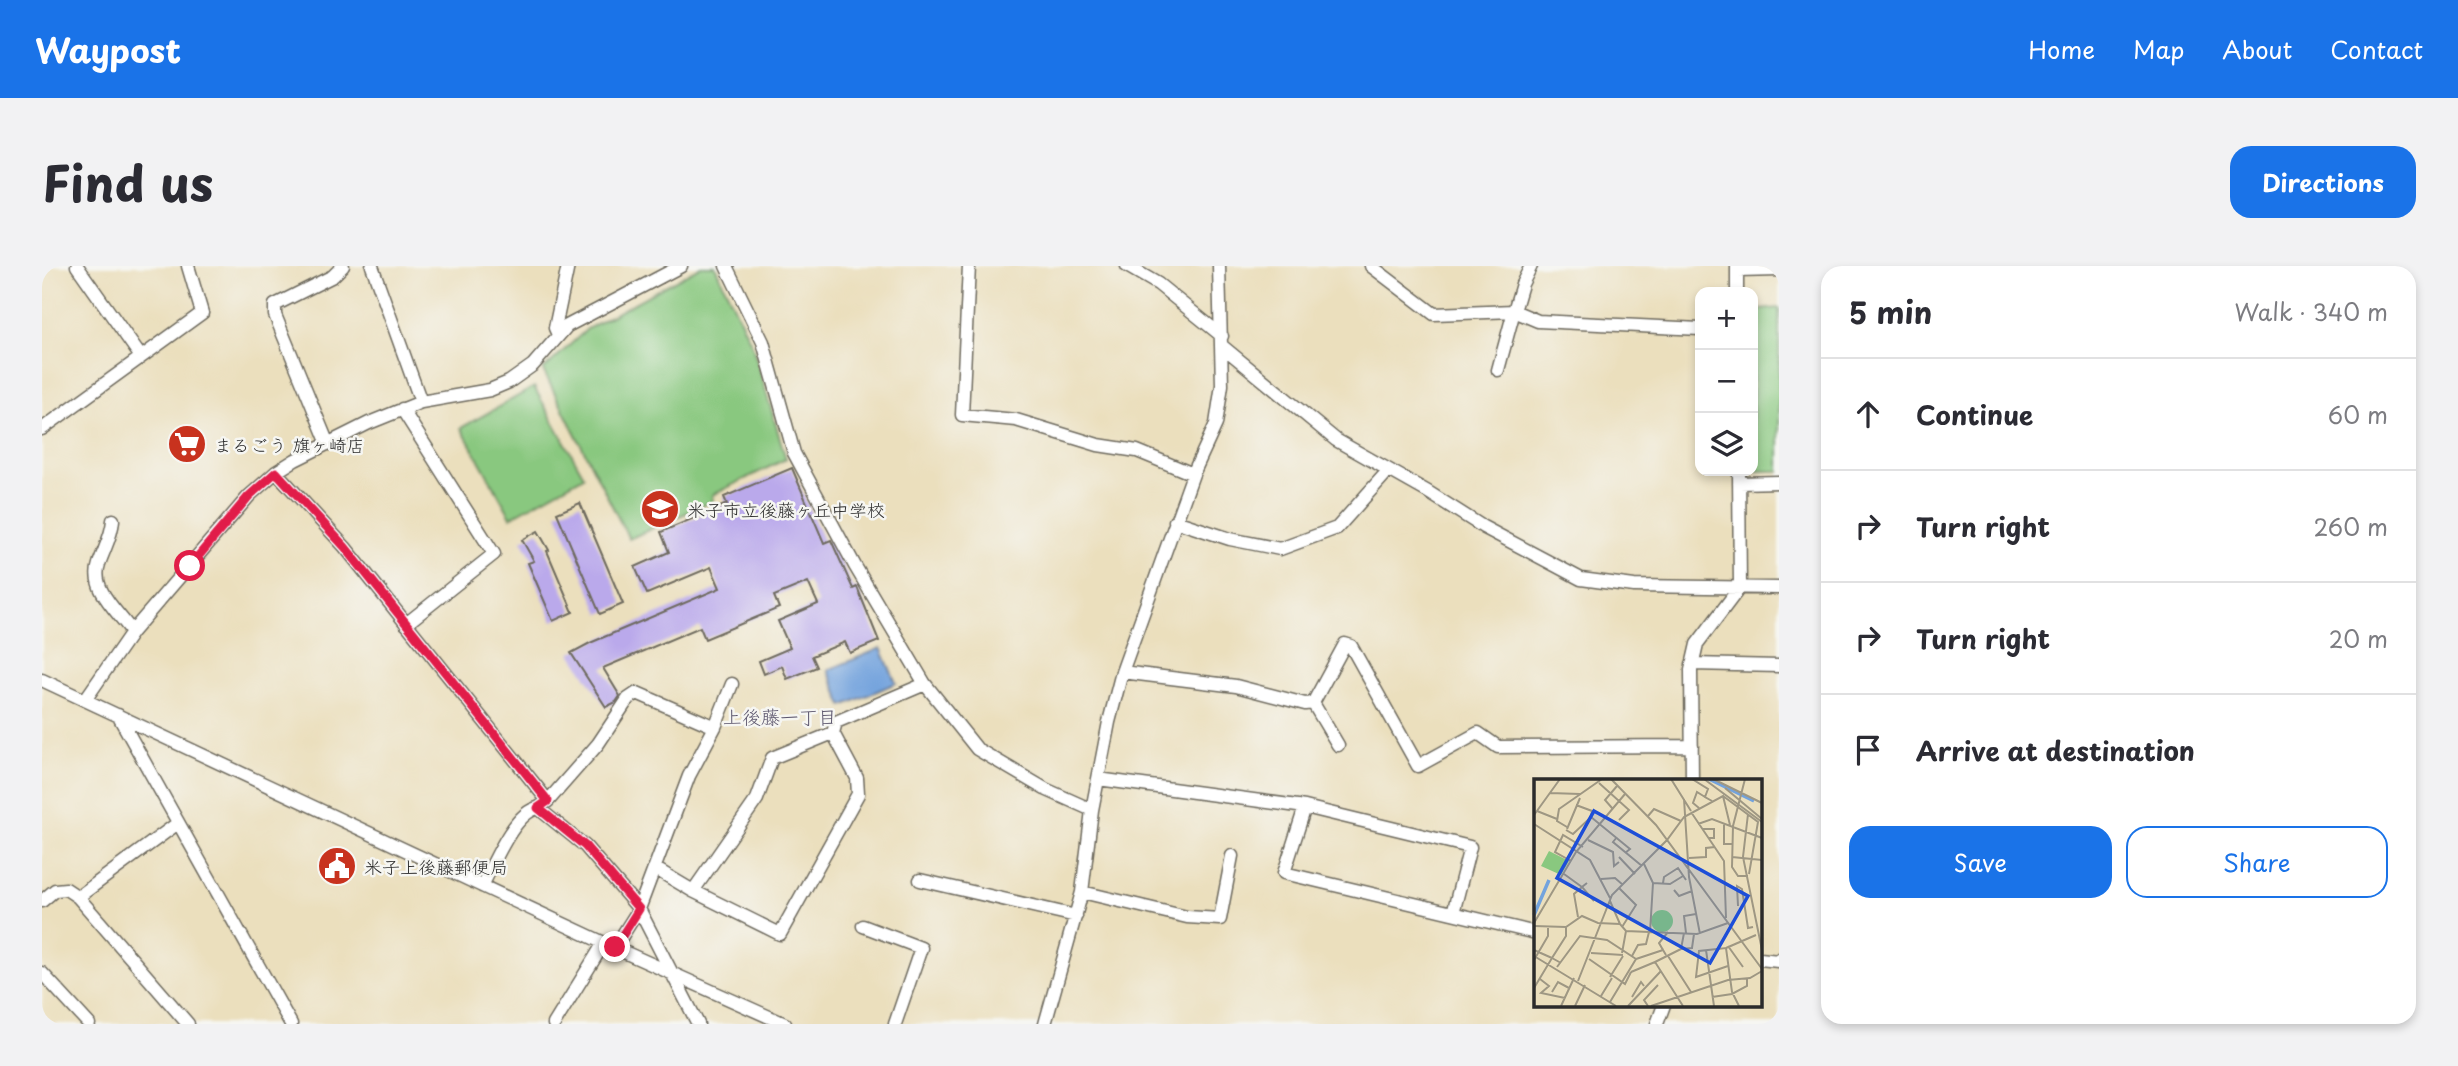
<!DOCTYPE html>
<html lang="en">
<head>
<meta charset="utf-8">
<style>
	body { margin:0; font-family:"Playpen Sans","Klee One",sans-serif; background:#f2f2f3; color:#2b2b33 }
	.controls { position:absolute; right:21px; top:21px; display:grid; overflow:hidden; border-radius:14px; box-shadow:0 4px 10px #0003 }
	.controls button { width:63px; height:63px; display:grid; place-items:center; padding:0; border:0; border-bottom:2px solid #e1e1e2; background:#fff; color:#2b2b33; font:35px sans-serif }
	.stop { position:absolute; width:21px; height:21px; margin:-16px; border:5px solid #e11d48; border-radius:50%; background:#fff }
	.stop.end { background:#e11d48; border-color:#fff; box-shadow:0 2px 7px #0008 }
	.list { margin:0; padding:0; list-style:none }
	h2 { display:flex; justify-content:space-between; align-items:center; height:91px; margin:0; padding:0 28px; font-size:30px }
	h2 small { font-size:23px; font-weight:400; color:#7c7c81 }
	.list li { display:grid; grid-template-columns:46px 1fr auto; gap:21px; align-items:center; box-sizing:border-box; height:112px; padding:0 28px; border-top:2px solid #e1e1e2 }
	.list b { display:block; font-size:26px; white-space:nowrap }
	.list em { font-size:23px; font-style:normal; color:#7c7c81 }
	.actions { display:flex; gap:14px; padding:21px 28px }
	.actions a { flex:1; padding:16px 0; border:2px solid #1a73e8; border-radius:21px; text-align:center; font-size:24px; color:#1a73e8 }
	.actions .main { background:#1a73e8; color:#fff }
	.icon { flex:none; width:38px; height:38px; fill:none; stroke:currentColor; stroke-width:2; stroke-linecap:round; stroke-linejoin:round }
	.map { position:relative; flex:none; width:1737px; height:758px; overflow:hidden; border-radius:21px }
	header { display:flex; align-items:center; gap:42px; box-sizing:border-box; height:98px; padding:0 35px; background:#1a73e8; color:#fff }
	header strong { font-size:33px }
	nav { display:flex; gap:38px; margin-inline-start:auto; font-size:24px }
	.intro { display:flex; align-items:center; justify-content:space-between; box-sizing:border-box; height:168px; padding:0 42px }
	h1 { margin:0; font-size:49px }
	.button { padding:18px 32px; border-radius:21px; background:#1a73e8; color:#fff; font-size:24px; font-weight:700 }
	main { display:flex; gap:42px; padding:0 42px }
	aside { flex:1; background:#fff; border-radius:21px; box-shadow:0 4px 10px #0003 }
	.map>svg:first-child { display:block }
</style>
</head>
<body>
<header>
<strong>Waypost</strong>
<nav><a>Home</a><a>Map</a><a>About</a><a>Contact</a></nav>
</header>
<div class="intro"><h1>Find us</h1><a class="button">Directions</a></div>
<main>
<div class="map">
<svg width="1737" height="758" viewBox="0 0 1737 758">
	<rect width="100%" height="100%" fill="#f6f6f2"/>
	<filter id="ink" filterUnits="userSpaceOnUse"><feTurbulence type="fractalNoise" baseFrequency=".0143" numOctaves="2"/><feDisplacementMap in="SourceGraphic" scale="14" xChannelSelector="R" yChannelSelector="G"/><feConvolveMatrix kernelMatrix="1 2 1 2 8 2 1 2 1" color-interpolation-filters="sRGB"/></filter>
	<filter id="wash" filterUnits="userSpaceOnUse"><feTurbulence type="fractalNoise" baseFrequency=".00686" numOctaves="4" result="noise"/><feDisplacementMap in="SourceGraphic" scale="28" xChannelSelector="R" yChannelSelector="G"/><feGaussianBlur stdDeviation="1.57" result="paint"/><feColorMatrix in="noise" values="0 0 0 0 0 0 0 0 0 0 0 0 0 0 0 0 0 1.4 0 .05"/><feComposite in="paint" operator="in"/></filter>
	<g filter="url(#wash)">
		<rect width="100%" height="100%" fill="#ebdfbd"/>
		<path fill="#89c87f" stroke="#5a7a55" stroke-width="2" d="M659,0h14l37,79 34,114 -74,36 1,6 -84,38 -86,-169 44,-41z
			M1737,42v163h-22l-4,-5v-149l7,-7z
			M492,121l50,89 -73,41 -50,-89z"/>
		<path fill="#73a3dd" stroke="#4f6784" stroke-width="2" d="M839,382l15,35 -53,23 -15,-36z"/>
		<g id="blocks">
			<path fill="#baa9eb" d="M750,202l32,75 7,-3 22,49 4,-2 22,54 -29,12 -5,-11 -33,14 5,11 -30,12 -5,-13 -18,8 -5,-13 31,-13 -12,-27 40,-17 -10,-22 -34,14 5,12 -74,31 -5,-12 -97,41 17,28 -4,6 -10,5 -35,-54 19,-10 130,-55 -9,-21 -64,27 -12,-27 34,-15 -8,-20 66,-28 -3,-7z
				M538,237l43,101 -23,10 -43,-101z
				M496,265l11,19 -2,1 26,61 -20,9 -25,-58 6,-2 -12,-21z"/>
		</g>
	</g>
	<g filter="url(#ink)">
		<use href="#blocks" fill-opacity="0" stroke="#6e6a5e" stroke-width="2"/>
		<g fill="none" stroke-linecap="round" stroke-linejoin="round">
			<defs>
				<path id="minor" d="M35,0l64,91
					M330,0l49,136
					M684,0l37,76 31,111 61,113 70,118 52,65 68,40 47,21
					M927,0l-7,149 54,5 82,25 39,6 56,23
					M1085,0l31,18 64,52
					M1329,0l63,48 80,-3 -16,59
					M1489,0l-9,18 -8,27 24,10 162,8
					M1695,0v26
					M1695,5l42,-1
					M516,69l-3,-7 13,-62
					M1180,80l114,94 92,52 55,35 98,52 53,7 145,2
					M360,143l92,145 -88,70
					M0,163l160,-116 -14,-47
					M286,178l-53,-129v-10l58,-29 10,-10
					M234,206l69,75 203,254 -10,7 47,38 54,63 59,115
					M1697,217l40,-1
					M71,254c-1,16 -9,29 -14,44 -9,26 20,48 33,68
					M1133,255l55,18 50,10 57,-21 51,-57
					M1650,398l87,2
					M1080,406l114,14 69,18 8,-1 25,42
					M0,414l562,263 181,81
					M43,434l47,-68 117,-136 27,-24 19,-12 74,-37 52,-21 69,-12 19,-8 24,-17 34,-39 114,-60
					M1271,437l32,-59 6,2 67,120 60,-33 20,14 194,-1
					M76,449l173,309
					M1056,513l207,28 165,40 -17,66
					M1650,515l-1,-111 6,-26 43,-57 -1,-116
					M506,535l50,-57 30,-45 9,-6 78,34
					M1263,541l-21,66 252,60
					M614,603l37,22 87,43 78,-140 -1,-16 -24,-45
					M878,614l156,36
					M440,620c11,-21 32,-74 56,-78
					M651,625l64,-92 15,-41 61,-25 3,-11 89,-38
					M1040,626l105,25 33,2 12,-63
					M36,631l110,127
					M0,635l13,-11 11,-1 12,8 100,-74
					M821,660l58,22 -26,76
					M573,681l24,-38 50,-133 26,-49 17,-43
					M1718,693l18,2 1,-2
					M0,707l47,51
					M512,758l50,-81
					M1003,758l37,-132 10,-82 17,-88 13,-50 71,-198 23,-50 6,-39 -3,-119
					M1615,758l7,-19"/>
			</defs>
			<use href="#minor" stroke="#6e6a5e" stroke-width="15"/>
			<use href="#minor" stroke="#fff" stroke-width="12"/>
		</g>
	</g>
	<g fill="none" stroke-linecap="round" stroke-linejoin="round" filter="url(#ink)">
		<path stroke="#e11d48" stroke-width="9" d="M148,300l59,-70 27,-24 69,75 203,254 -10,7 47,38 54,63 -24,38"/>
	</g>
	<defs>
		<symbol id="supermarket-disc" viewBox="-11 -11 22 22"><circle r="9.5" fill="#c8321e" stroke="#f6f6f2"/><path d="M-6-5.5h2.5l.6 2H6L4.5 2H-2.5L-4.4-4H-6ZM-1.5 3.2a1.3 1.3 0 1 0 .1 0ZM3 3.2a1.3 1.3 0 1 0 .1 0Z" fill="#fff"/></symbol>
		<symbol id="school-disc" viewBox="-11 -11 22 22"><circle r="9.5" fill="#c8321e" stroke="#f6f6f2"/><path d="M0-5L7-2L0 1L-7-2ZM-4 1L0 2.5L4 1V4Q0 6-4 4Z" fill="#fff"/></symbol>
		<symbol id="civic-disc" viewBox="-11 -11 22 22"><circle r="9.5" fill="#c8321e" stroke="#f6f6f2"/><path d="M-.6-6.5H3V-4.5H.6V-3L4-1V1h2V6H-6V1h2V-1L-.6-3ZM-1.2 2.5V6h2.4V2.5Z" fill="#fff"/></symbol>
	</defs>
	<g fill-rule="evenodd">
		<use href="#supermarket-disc" x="123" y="156" width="44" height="44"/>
		<use href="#school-disc" x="596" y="221" width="44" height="44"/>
		<use href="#civic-disc" x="273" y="578" width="44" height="44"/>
	</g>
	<g text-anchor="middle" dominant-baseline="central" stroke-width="5" stroke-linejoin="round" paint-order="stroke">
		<g font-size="18" fill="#2b2b2b" stroke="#f6f6f2" text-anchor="start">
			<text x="172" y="178">まるごう 旗ヶ崎店</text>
			<text x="645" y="243">米子市立後藤ヶ丘中学校</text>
			<text x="322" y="600">米子上後藤郵便局</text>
		</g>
		<g font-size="19" fill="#5d576e" stroke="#f6f6f2">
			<text x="738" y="450">上後藤一丁目</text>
		</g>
	</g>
	<g transform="translate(1492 513)">
		<rect width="228" height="228" fill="#ebdfbd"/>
		<path d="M15,72l20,10 -8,14 -20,-9zM117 142a11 11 0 1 1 22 0a11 11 0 1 1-22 0Z" fill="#89c87f"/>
		<path fill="none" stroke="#73a3dd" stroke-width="3.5" d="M175,0l45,22M0,136l15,-35"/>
		<path fill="none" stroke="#9e9783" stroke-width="2" d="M77,0l45,46 106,144M137,0l20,32M158,0l16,10 -3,8 7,4M170,0l58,43M179,0l49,24M211,0l-12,47 -1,41 6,9h10M65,4l30,27 -10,10M191,9l37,31M16,14l30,1M189,17l35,26 -9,52M150,20l5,78 11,57M42,26l16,6 -1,5M78,29l-7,-8 12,-14M165,29l-6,-5 4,-11 8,5M3,32l20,8M157,33l33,49 2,57M214,35l-5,43 19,93M0,36l26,-36M114,37l6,-7 27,12M190,44v21h8M0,45l56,36 20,38M164,45l14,-5 50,19M33,48l-10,-6 2,-12 43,-30M33,50l13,-31M168,50h12v9h-6M32,51l7,4 18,-17 39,32 -5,4M83,58l-4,5 29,24M54,61l25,12 1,14 5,-4M85,78l16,17M198,78l30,3M155,79l17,-1v-9l9,-1M37,82l-16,-9 8,-17 20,12M110,85l9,19 -3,49M30,95l18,13 -8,7 4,23M67,100l14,-1 8,7M53,104l-5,4 12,14M119,104l17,1 13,-8M129,104l1,-6 14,-9 8,12M85,109l17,17 -14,22M140,111l5,6 13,-5M76,122l10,23M204,127l-1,-20 5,3 6,39 5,-1M0,144l42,-71 49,-58M0,147l32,1 16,-11 16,7 22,1 6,7 71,3 31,-11M152,154l-2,-17 12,-2M194,167l15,21M192,169l30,-13M147,170l11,-1 2,-14M0,171l18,8 -18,30M129,171l-4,-7 9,-11M172,171l8,56M57,174l32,2M88,174l4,-22M0,177l82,50M98,177l6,-11 8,-1 3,-12M134,177l23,36M55,180l36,25 6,-12M102,180l27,-9 3,5M0,181l14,-24v-8M27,184l-9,-5 14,-22v-9M194,187l-32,11 3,-26 27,-3 6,44 7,14M23,188l23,-31 27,4 29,19 -26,43M97,193l24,-10M76,198l13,-21M6,200l9,7 -8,7 24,5M44,202l34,-86 55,-55 17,-23 39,-21 7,29M18,213l6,-10 11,6M67,217l11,-18M98,218l9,-15 3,4M178,218l20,-3 15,-8v-7M27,227l13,-28M41,227l10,-21M94,227l33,-35M114,227l-4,-6 14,-15M117,227l77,-26 22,-2 12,-7M149,227l-28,-44 26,-13 3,-16"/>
		<path fill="#1d4ed8" fill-opacity="0.15" stroke="#1d4ed8" stroke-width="3.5" d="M60,32l154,85 -38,67 -153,-85z"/>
		<rect width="228" height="228" fill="none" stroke="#2b2b2b" stroke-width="3.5"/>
	</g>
</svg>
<div class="controls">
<button>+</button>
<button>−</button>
<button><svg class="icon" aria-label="layers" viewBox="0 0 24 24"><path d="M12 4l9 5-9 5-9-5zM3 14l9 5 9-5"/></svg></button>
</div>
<div class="stop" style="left:148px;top:300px"></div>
<div class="stop end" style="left:573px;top:681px"></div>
</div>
<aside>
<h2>5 min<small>Walk · 340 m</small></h2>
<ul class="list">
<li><svg class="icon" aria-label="ahead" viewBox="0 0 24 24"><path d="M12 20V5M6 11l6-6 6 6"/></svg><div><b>Continue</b></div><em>60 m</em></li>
<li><svg class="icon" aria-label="right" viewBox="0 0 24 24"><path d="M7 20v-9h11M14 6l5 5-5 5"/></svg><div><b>Turn right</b></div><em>260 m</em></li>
<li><svg class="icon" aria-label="right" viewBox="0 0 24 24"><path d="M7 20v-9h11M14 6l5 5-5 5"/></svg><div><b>Turn right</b></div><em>20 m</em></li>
<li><svg class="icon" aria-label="arrive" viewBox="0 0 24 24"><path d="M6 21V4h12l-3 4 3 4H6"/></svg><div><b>Arrive at destination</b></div></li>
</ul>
<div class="actions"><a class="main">Save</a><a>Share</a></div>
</aside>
</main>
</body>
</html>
